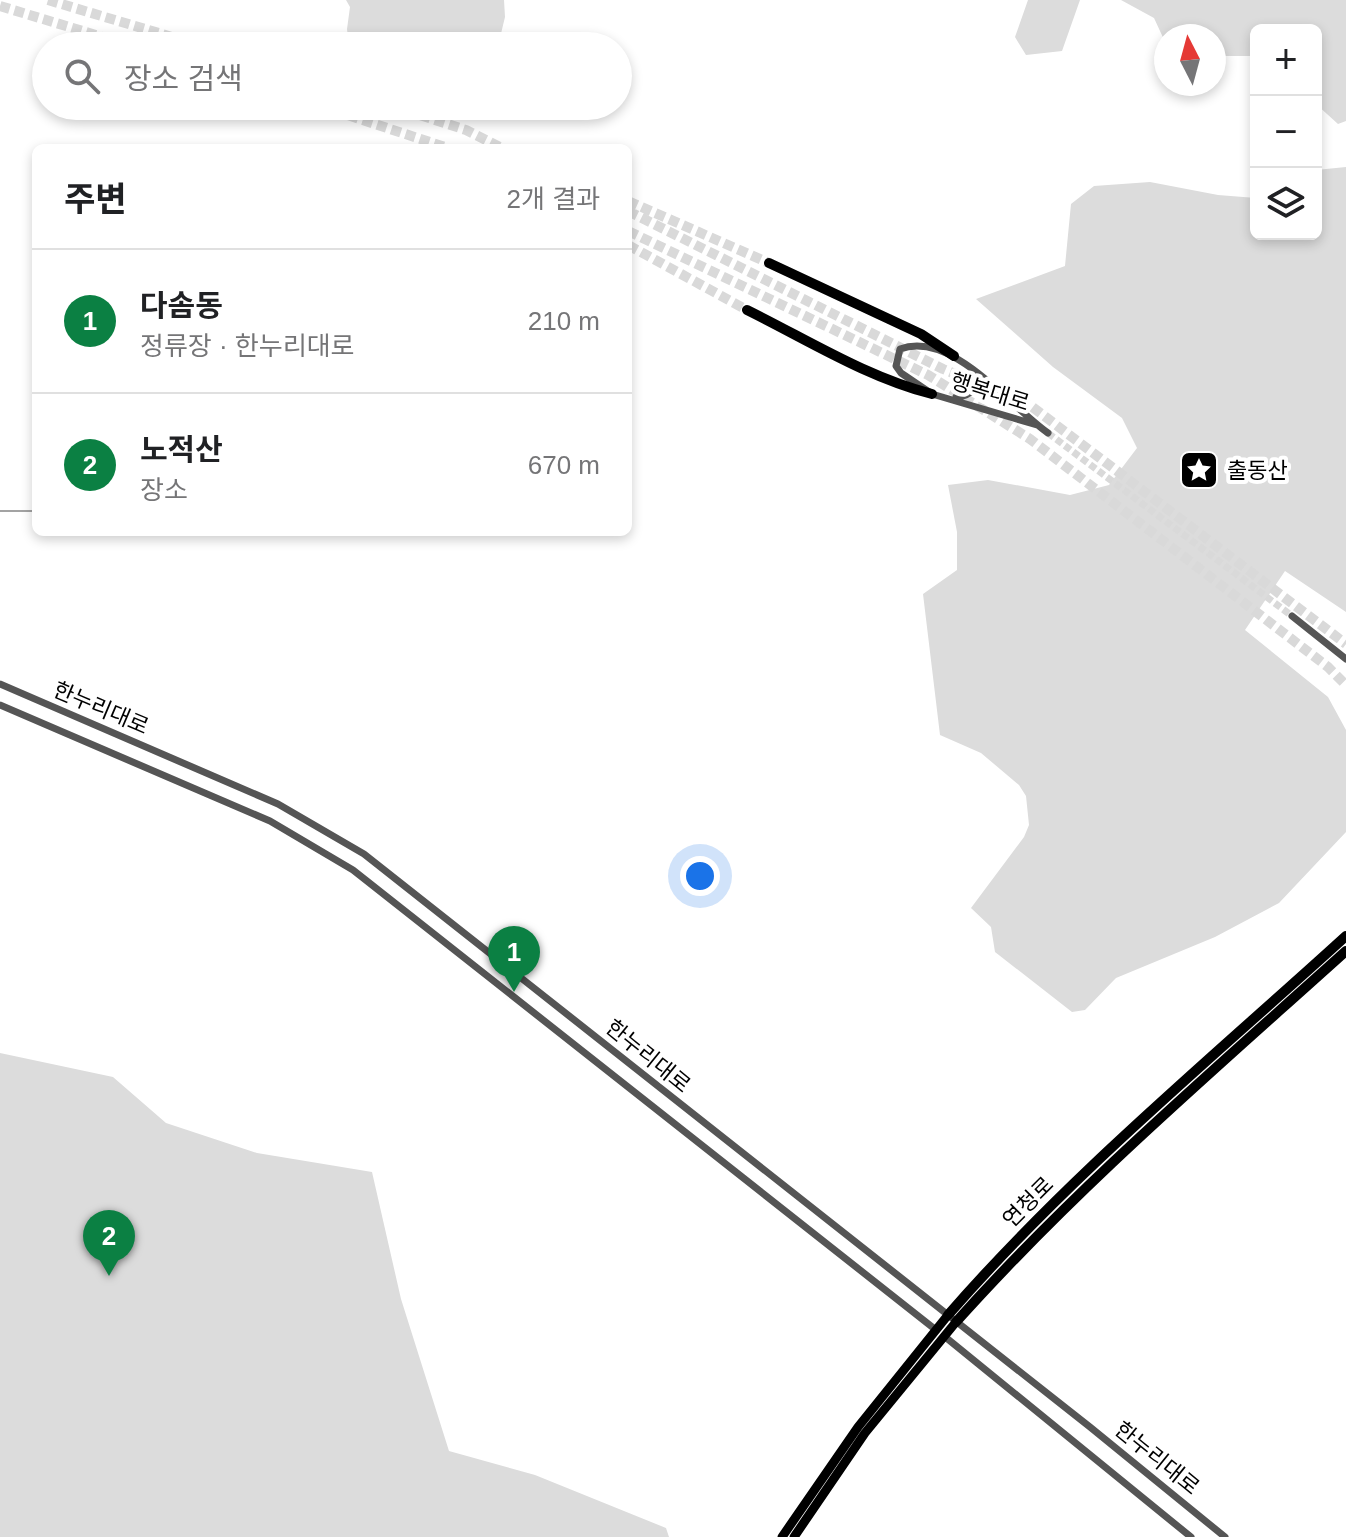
<!DOCTYPE html>
<html lang="ko">
<head>
<meta charset="utf-8">
<style>
	body { margin:0; font-family:Arial,"Noto Sans KR",sans-serif; background:#f6f6f6; color:#202124 }
	.controls { position:absolute; right:24px; top:24px; display:grid; overflow:hidden; border-radius:12px; box-shadow:0 4px 12px #0003 }
	.controls button { width:72px; height:72px; display:grid; place-items:center; padding:0; border:0; border-bottom:2px solid #e0e0e0; background:#fff; color:#202124; font:40px sans-serif }
	.compass { position:absolute; left:1154px; top:24px; width:72px; height:72px; border-radius:50%; background:#fff; box-shadow:0 4px 12px #0003; rotate:354deg }
	.you { position:absolute; left:700px; top:876px; width:28px; height:28px; margin:-20px; border:6px solid #fff; border-radius:50%; background:#1a73e8; box-shadow:0 0 0 12px #1a73e833 }
	.badge { display:grid; place-items:center; width:52px; height:52px; border-radius:50%; background:#0b8043; color:#fff; font-size:26px; font-weight:700 }
	.pin { position:absolute; translate:-50% -66px; filter:drop-shadow(0 2px 4px #0008) }
	.pin::after { content:''; position:absolute; top:42px; width:28px; height:24px; background:inherit; clip-path:polygon(0 0,100% 0,50% 100%) }
	.list { margin:0; padding:0; list-style:none }
	h2 { display:flex; justify-content:space-between; align-items:center; height:104px; margin:0; padding:0 32px; font-size:34px }
	h2 small { font-size:26px; font-weight:400; color:#757577 }
	.list li { display:grid; grid-template-columns:52px 1fr auto; gap:24px; align-items:center; box-sizing:border-box; height:144px; padding:0 32px; border-top:2px solid #e0e0e0 }
	.list b { display:block; font-size:30px; white-space:nowrap }
	.list p { margin:0; font-size:26px; white-space:nowrap; color:#757577 }
	.list em { font-size:26px; font-style:normal; color:#757577 }
	.icon { flex:none; width:44px; height:44px; fill:none; stroke:currentColor; stroke-width:2; stroke-linecap:round; stroke-linejoin:round }
	.map { position:relative; flex:none; width:1346px; height:1537px; overflow:hidden }
	.search { position:absolute; background:#fff; box-shadow:0 4px 12px #0003; left:32px; top:32px; width:600px; height:88px; display:flex; align-items:center; gap:20px; box-sizing:border-box; padding:0 28px; border-radius:44px; color:#757577; font-size:30px }
	.panel { position:absolute; background:#fff; box-shadow:0 4px 12px #0003; left:32px; top:144px; width:600px; height:392px; border-radius:12px }
	.map>svg:first-child { display:block }
</style>
</head>
<body>
<div class="map">
<svg width="1346" height="1537" viewBox="0 0 1346 1537">
	<rect width="100%" height="100%" fill="#fff"/>
	<path fill="#dcdcdc" d="M346,0h158l1,17 -7,29h-73l-8,-5 -19,5h-49l-2,-17 3,-22z
		M1028,0h52l-18,51 -36,4 -11,-18z
		M1121,0h225v121l-8,3 -22,-20v-74h-60v26h-42v-20h-48v8l-12,-26z
		M1346,167v445l-61,-41 -40,59 83,67 18,33v102l-67,71 -64,34 -99,41 -31,32 -13,2 -77,-60 -4,-25 -20,-19 53,-71 5,-12 -3,-29 -7,-11 -38,-32 -41,-18 -17,-141 34,-24v-38l-9,-47 40,-5 82,15 39,-10 28,-37 -15,-30 -69,-51 -77,-68 89,-33 6,-62 23,-18 56,-4 68,13 38,3v36h60v-64z
		M0,1053l113,24 53,46 91,30 115,19 29,127 48,152 86,24 131,53 3,9h-669z"/>
	<g fill="none" stroke-linecap="round" stroke-linejoin="round">
		<path stroke="#a3a3a3" stroke-width="2" d="M0,511h36
			M321,532h80"/>
		<path stroke="#d9d9d9" stroke-width="7" stroke-dasharray="7 3.5" stroke-linecap="butt" d="M1048,433l244,183"/>
		<path stroke="#d9d9d9" stroke-width="10" stroke-dasharray="10 5" stroke-linecap="butt" d="M48,0l154,46
			M0,6l132,40
			M320,106l128,42
			M392,106l74,24 36,18
			M628,201l141,62
			M628,211l315,158 88,37 315,238
			M628,231l300,144 102,64 298,228 18,18
			M628,245l119,65"/>
		<path stroke="#555" stroke-width="7" d="M956,397c16,-1 23,-10 16,-25
			M1037,425l-105,-31 -31,-21 -5,-7 4,-17c52,-19 109,57 148,84
			M1292,616l54,43
			M0,684l278,120 86,50 726,573 135,110
			M0,705l270,116 83,49 583,460
			M944,1336l247,201"/>
		<path stroke="#000" stroke-width="9" d="M782,1537l76,-110 90,-112
			M794,1537l71,-104 91,-111"/>
		<path stroke="#000" stroke-width="10" d="M769,263l152,71 33,22
			M747,310c61,30 119,67 185,84
			M948,1315c120,-138 263,-256 398,-379
			M956,1322c120,-134 257,-251 390,-371"/>
	</g>
	<defs>
		<symbol id="sight-square" viewBox="-11 -11 22 22"><rect x="-9" y="-9" width="18" height="18" rx="4" fill="#000" stroke="#fff"/><path d="M0-6L1.8-2.2L6-1.7L2.9 1.2L3.7 5.4L0 3.3L-3.7 5.4L-2.9 1.2L-6-1.7L-1.8-2.2Z" fill="#fff"/></symbol>
	</defs>
	<g fill-rule="evenodd">
		<use href="#sight-square" x="1177" y="448" width="44" height="44"/>
	</g>
	<g text-anchor="middle" dominant-baseline="central" stroke-width="8" stroke-linejoin="round" paint-order="stroke">
		<g font-size="22" fill="#000" stroke="#fff">
			<text transform="translate(990 392) rotate(17)">행복대로</text>
			<text transform="translate(101 708) rotate(23)">한누리대로</text>
			<text transform="translate(648 1056) rotate(39)">한누리대로</text>
			<text transform="translate(1028 1202) rotate(-45)">연청로</text>
			<text transform="translate(1157 1458) rotate(39)">한누리대로</text>
		</g>
		<g font-size="22" fill="#000" stroke="#fff" text-anchor="start">
			<text x="1227" y="470">출동산</text>
		</g>
	</g>
</svg>
<div class="controls">
<button>+</button>
<button>−</button>
<button><svg class="icon" aria-label="layers" viewBox="0 0 24 24"><path d="M12 4l9 5-9 5-9-5zM3 14l9 5 9-5"/></svg></button>
</div>
<svg class="compass" viewBox="-18 -18 36 36"><path d="M0-13l5 13h-10z" fill="#e53935"/><path d="M0 13l5-13h-10z" fill="#757577"/></svg>
<div class="you"></div>
<div class="pin badge" style="left:514px;top:992px">1</div>
<div class="pin badge" style="left:109px;top:1276px">2</div>
<div class="search"><svg class="icon" aria-label="search" viewBox="0 0 24 24"><circle cx="10" cy="10" r="6"/><path d="M15 15l6 6"/></svg>장소 검색</div>
<section class="panel">
<h2>주변<small>2개 결과</small></h2>
<ul class="list">
<li><span class="badge">1</span><div><b>다솜동</b><p>정류장 · 한누리대로</p></div><em>210 m</em></li>
<li><span class="badge">2</span><div><b>노적산</b><p>장소</p></div><em>670 m</em></li>
</ul>
</section>
</div>
</body>
</html>
